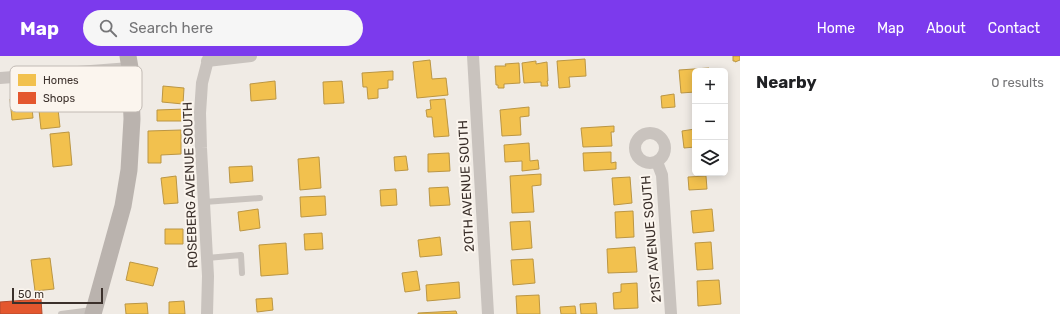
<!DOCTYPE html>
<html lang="en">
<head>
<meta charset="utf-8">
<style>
	body { margin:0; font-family:Rubik,sans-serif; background:#f6f6f6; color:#202124 }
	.controls { position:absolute; right:12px; top:12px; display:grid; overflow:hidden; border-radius:6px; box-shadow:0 2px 10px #0003 }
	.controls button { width:36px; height:36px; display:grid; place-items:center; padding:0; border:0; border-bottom:1px solid #e0e0e0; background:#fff; color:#202124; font:20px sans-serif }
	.scale { position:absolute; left:12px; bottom:10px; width:91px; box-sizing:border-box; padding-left:4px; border:2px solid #3b302b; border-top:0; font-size:11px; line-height:14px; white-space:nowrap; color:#3b302b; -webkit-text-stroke:3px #fbf5ee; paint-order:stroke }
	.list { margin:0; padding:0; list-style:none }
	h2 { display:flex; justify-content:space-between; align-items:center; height:52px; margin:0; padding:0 16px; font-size:17px }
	h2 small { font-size:13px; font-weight:400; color:#757577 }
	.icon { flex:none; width:22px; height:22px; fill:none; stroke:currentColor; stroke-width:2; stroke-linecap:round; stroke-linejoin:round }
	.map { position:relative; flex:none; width:740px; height:258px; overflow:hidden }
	header { display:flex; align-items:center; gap:24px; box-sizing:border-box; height:56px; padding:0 20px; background:#7c3aed; color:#fff }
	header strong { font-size:19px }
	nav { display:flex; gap:22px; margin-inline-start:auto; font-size:14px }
	.search { width:280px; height:36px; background:#f6f6f6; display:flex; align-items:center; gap:10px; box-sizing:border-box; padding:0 14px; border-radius:22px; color:#757577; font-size:15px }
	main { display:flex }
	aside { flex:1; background:#fff }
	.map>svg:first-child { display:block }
</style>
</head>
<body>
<header>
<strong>Map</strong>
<div class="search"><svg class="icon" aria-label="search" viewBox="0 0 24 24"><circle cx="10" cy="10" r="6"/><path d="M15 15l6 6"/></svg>Search here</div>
<nav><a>Home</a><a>Map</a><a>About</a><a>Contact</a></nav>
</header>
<main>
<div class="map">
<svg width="740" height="258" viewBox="0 0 740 258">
	<rect width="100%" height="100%" fill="#f0ebe5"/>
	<path fill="#f2c14e" stroke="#bb9644" d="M733,0h7v4l-5,2v-1h-2z
		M585,3l1,17 -17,1 1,10 -11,1 -2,-27z
		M430,4l2,19 14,-1 2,17 -31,3 -4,-36z
		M536,5v3l11,-2 1,19h-1l1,5h-7v-4l-17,1 -2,-20z
		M519,7l1,20 -16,1v4h-6v-3h-2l-1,-19h11l-1,-2z
		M709,12l1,3h-15v21l-14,1 -2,-23z
		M393,15v9h-5v8l-10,1v9l-10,1 -1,-12h-4l-1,-14z
		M275,25l1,18 -25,2 -1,-17z
		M342,25l2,22 -20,1 -1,-22z
		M163,30l21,2 -1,16 -21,-2z
		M674,38l1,13 -13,1 -1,-12z
		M31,41l2,21 -21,2 -2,-21z
		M445,43l4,37 -15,1 -2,-20h-5l-1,-7 5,-1 -1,-9z
		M57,44l3,27 -19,2 -3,-28z
		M529,51v9l-9,1 1,18 -19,1 -2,-26z
		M185,53v12h-28v-11z
		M614,70v6h-3l1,14 -29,1 -2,-19z
		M695,73v18l-11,1 -2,-17z
		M181,74v24l-20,1v8h-13v-32z
		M69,76l3,33 -19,2 -3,-33z
		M529,87l1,18 8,-1 1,9 -17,2v-10l-17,1 -1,-17z
		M611,96v11l5,-1v7l-32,2 -1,-18z
		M449,97l1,18 -22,1v-18z
		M406,100l2,14 -13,1 -1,-14z
		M319,101l2,31 -21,2 -2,-31z
		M252,110l1,15 -23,2 -1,-16z
		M541,118v11l-9,1 2,26 -22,1 -2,-37z
		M176,120l2,27 -14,1 -3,-26z
		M706,120l1,13 -18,1 -1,-13z
		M630,121l2,26 -18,2 -2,-27z
		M448,131l2,18 -20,1 -1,-18z
		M396,133l1,16 -16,1 -1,-16z
		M325,140l1,19 -25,2 -1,-20z
		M258,153l2,19 -20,3 -2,-19z
		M712,153l2,22 -21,2 -2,-22z
		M633,155l1,26 -18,1 -1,-26z
		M530,165l2,27 -20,2 -2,-28z
		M165,173h18v15h-18z
		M322,177l1,16 -18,1 -1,-16z
		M440,181l2,18 -22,2 -2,-17z
		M711,186l2,27 -16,1 -2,-27z
		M286,187l2,31 -27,2 -2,-31z
		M635,191l2,25 -29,1 -1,-24z
		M50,202l4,31 -19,2 -4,-31z
		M533,203l2,24 -22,2 -2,-25z
		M130,206l28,6 -5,18 -27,-6z
		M417,215l3,19 -15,2 -3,-19z
		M719,224l2,24 -23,2 -1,-25z
		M459,226l1,16 -33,3 -1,-16z
		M637,227l1,25 -24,1 -1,-16 8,-1v-8z
		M539,239l1,19h-23l-1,-18z
		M272,242l1,12 -16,2 -1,-13z
		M184,245l1,13h-16v-12z
		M147,247l1,11h-22l-1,-10z
		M596,247l1,11h-16l-1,-10z
		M575,250l1,8h-15l-1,-7z
		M456,255l1,3h-39v-1z"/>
	<path fill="#e4572e" stroke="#b14b2d" d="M41,243l1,15h-42v-12z"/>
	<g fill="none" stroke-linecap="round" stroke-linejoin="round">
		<path stroke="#c9c3be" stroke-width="6" d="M204,146l56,-4
			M207,202l34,-3 1,18
			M61,258l31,-4"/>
		<path stroke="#c9c3be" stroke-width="12" d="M473,0l15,258
			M207,5l44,-5
			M0,22l130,-10
			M635 92a15 15 0 1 1 30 0a15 15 0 1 1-30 0Z
			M657,106l5,13 9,139
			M207,258l1,-38 -7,-128 -1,-35 2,-30 7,-27"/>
		<path stroke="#bab3ae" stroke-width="17" d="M93,258l30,-108 6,-36 3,-51 -2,-51 -2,-12"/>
	</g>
	<g text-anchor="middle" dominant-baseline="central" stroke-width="4" stroke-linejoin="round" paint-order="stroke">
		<g font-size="13" fill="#3b302b" stroke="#fbf5ee">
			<text transform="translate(190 129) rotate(-92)">ROSEBERG AVENUE SOUTH</text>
			<text transform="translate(466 130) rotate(-93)">20TH AVENUE SOUTH</text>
			<text transform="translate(651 183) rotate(-95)">21ST AVENUE SOUTH</text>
		</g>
	</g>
	<rect x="10" y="10" width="132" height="46" rx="6" fill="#fbf5ee" stroke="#c1bab4" stroke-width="1"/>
	<rect x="18" y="18" width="18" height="12" fill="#f2c14e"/>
	<rect x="18" y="36" width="18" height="12" fill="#e4572e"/>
	<g font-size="11" fill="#3b302b">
		<text x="43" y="28">Homes</text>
		<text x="43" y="46">Shops</text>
	</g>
</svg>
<div class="controls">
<button>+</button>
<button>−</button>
<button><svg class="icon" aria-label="layers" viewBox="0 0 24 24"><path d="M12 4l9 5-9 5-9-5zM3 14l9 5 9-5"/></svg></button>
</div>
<div class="scale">50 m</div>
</div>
<aside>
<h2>Nearby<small>0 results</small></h2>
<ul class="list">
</ul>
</aside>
</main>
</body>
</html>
